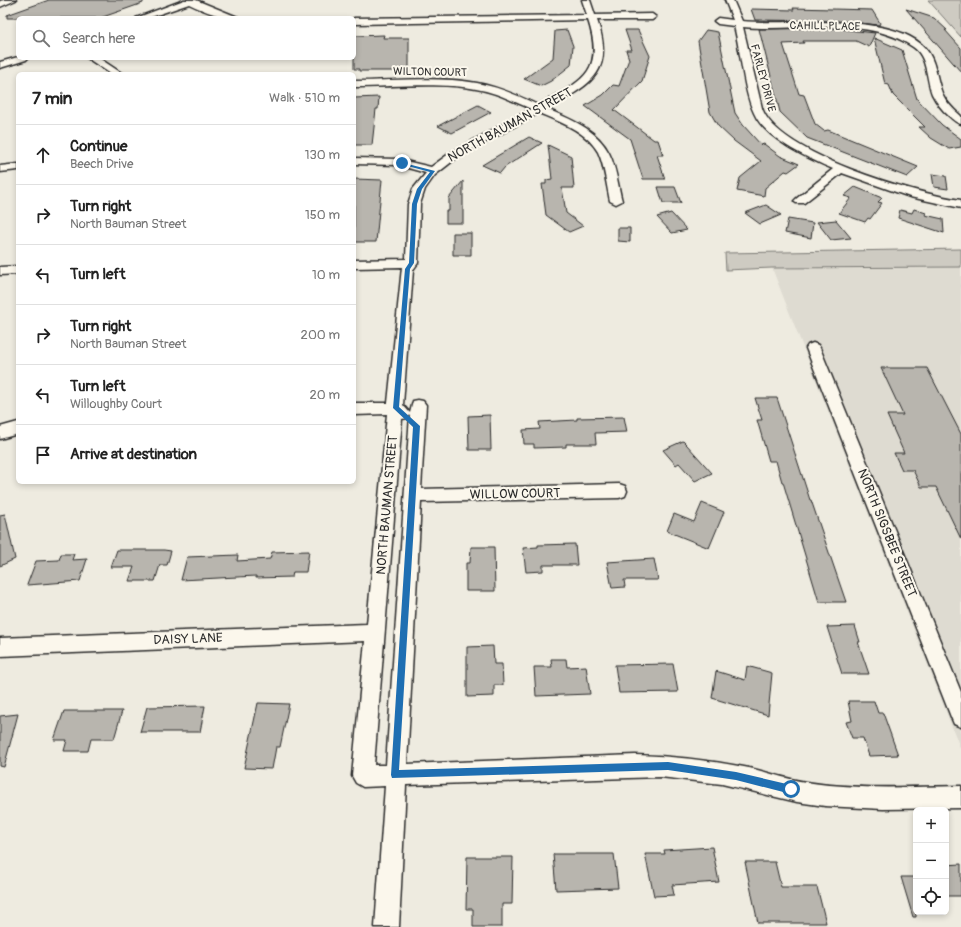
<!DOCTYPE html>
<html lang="en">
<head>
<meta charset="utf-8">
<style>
	body { margin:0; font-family:Pangolin,sans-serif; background:#f6f6f6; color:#222 }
	.controls { position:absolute; right:12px; bottom:12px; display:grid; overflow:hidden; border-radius:6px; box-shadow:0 2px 6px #0003 }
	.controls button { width:36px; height:36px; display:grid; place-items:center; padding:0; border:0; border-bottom:1px solid #e0e0e0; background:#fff; color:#222; font:20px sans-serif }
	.stop { position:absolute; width:12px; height:12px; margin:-9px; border:3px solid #1f6fb2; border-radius:50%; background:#fff }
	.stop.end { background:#1f6fb2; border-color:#fff; box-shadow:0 1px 4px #0008 }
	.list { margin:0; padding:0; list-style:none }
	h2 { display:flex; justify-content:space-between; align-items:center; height:52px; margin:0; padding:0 16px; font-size:17px }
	h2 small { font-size:13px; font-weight:400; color:#767676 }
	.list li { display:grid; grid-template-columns:26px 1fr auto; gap:12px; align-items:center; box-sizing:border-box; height:60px; padding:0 16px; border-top:1px solid #e0e0e0 }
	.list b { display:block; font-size:15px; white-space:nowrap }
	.list p { margin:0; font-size:13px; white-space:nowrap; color:#767676 }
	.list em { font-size:13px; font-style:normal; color:#767676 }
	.icon { flex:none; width:22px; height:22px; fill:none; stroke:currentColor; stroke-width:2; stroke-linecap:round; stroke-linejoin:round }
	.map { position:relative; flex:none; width:961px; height:927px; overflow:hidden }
	.search { position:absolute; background:#fff; box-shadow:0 2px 6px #0003; left:16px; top:16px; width:340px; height:44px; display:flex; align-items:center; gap:10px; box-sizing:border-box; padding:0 14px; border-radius:6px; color:#767676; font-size:15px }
	.panel { position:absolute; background:#fff; box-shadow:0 2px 6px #0003; left:16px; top:72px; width:340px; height:412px; border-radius:6px }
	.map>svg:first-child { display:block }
</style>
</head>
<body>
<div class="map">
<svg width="961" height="927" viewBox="0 0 961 927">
	<rect width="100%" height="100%" fill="#eeebe0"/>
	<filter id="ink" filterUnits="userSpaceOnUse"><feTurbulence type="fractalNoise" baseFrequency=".025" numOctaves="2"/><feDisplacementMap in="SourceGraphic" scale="8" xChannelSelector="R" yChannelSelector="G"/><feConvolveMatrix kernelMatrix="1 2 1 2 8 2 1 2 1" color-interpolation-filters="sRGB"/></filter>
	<g filter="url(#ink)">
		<path fill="#dedbd1" d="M961,267v483l-189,-482z"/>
		<path fill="#cecbc2" stroke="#7c7b76" d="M928,0h33v37z
			M961,249v18l-189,1 -46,2 -1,-17z"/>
		<path fill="#b8b5ae" stroke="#2b2b2b" d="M49,0h94v3l-43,15h-93v-3z
			M793,8l79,2 8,13 -1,2 -41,-4 -83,-1 -4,-11 43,1z
			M906,9l28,9 13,12h-2l16,18v24z
			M831,28l44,5 -6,14 -13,-6h-53l1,2 -21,1 16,50 5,1 11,29 9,7 4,-1 90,37 -11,10 -100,-39 -27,-26 -21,-83z
			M567,30l6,16 -2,19 -20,16 -10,5 -17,-7 29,-21 2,-27z
			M625,30h13l12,26 -8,25 -28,29 40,30h4l5,15h-6l8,24h-22l-13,-40 -45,-33 18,-11 10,-10 6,1 10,-27 -3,-9h6z
			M706,30l12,2 17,81 8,12 18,20 3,-1 16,12 19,8 -11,8 -3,-1 -20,17 -1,8 -27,-5 3,-13 21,-17 -27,-20 -16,-15 -8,-14 -12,-71z
			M384,35l-1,3h26v33h-50v-2h-5v-33z
			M874,38l28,12 15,49 25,26 19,14v8l-12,2 -18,-11 -12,-11h6l-32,-32 -4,-10 -4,-1z
			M379,97l-1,12h-2l-4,36h-18v-47z
			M478,105l13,7 -39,21 -14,-7z
			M529,137l13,6 -37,24 -5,6 -18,-8z
			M548,145l23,11 3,32h-12l4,25 17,13 -14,6 -23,-17 -4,-31h4v-4l6,-1z
			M932,174l14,2 2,13 -14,-2z
			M354,179l28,1 -6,62h-22z
			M463,181v42h-17v-12h3v-13z
			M658,187h17l6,16h-18z
			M855,187l27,11 -4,4 4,1 -12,16 -2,-1 -3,4 -26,-9 12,-15 -7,-2z
			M766,205l15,10 -21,9 -15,-11z
			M914,209l12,4 -1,2 18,4 1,14 -46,-15 2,-8 12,3z
			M671,213l16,17 -15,3 -15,-16z
			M788,219l25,4 -2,15 -26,-5z
			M836,220l15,18 -20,2 -14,-18z
			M618,228h12v14l-12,-1z
			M453,233h18v22h-18z
			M881,368h46l34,66v105l-25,-52h-15l-8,-17h-11l-8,-17h10l-17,-38h16z
			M755,398h22l33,102h1l35,102h-27l-36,-120h-1l-6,-21h-7l-12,-41h5z
			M490,415l1,35h-22l-1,-34z
			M624,417l3,15 -32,1 1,11h-30v3l-32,1v-4h-10l-1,-14 17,-1 -1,-7 38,-2v-2z
			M683,441l4,4 25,28 -17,8 -16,-18 -3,2 -13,-15z
			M702,503l22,9 -15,36 -42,-17 7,-17 20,8z
			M5,514l10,45 -15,7v-51z
			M575,544l2,21h-34v6l-17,1 -3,-24 15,-1v-2z
			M471,547h23l1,44h-29v-28h4z
			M117,550h47l7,1 -4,14h-7l-5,16h-26l5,-14h-23z
			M309,551l-3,21h-13l-1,5 -36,1v-2l-75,4 6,-23 51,-2 -1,6 33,-2 2,-7z
			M61,554h13l-2,6 15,-1 -7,22 -53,4 9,-24 23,-1z
			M654,559l4,21h-34l1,7 -13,1 -5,-26z
			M855,626l5,16h-2l11,32h-27l-15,-47z
			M493,646l1,18h8l1,21h-9v11l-27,1v-50z
			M551,659h15l1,8 19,-1 4,28 -54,2 -2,-29h18z
			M673,664l5,28 -59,1 -4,-28z
			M747,666l25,7 -4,42 -56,-17 4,-27 29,9z
			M848,701h26l4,12h5l15,42 -29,1 -6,-18h-11l-6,-16 6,-1z
			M258,703l31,1 -9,43h-4l-4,22 -28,-1z
			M205,706l-5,26h-60l7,-25z
			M64,711h58l-8,28h-23l-3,12h-24l3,-11h-13z
			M18,714l-14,53 -4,-1v-50z
			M712,847l7,35 -47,3 2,10 -20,1 -9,-42h20l-1,-4z
			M553,854h61l4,34 -62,2z
			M467,857h46l-1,47h-10v23h-29v-18h-7z
			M745,862h30l6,25h36l9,36h-68z
			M961,864v32h-15v-31z
			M901,877h15v40h-3z"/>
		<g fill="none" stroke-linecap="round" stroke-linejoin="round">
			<defs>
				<path id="street" d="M4,0h12l-16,7v-6z
					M184,0h12l44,18c-19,0 -34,-6 -51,-14l-41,14h-12z
					M582,0h8l5,15 57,-1 4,3 -4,3h-55c19,54 -8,65 -50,89 23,10 50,20 62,44 7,13 9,33 13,48l-6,3 -6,-3c-3,-14 -6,-37 -12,-49 -12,-21 -38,-30 -59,-39l-81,44 -23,18 -10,14 -5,15 -2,59 -5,7 -10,135 7,8 3,-12 5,-1 5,1 3,4 -5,84 198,-5 6,2 2,5 -2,5 -6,2 -198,4 -14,262 228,-9c37,1 73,5 109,12 21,4 41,12 62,15 51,8 103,5 155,4v22l-78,1 -58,-3 -28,-4 -75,-18 -62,-7 -254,8 -7,142h-24l10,-141 -22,1 -7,-4 -4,-7 13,-135 -365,15v-18l367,-14 20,-210 -33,1v-12h34l14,-136 -48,1v-8l52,-1 2,-55 5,-15 13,-16 -29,-8 -43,-1v-6l43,1 34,8 19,-14 81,-44c-18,-8 -36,-17 -55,-20 -35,-7 -85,-2 -122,-2v-6c40,0 84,-5 123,2 22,4 42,13 61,22 42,-23 68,-31 50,-85l-234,4v-6l233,-3zM410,415l-24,350h-12l28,-346 6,-1z
					M725,0h8l9,21c46,5 150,-10 183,27 11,12 11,30 17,45 4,9 11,16 19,23v8c-5,-1 -9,-5 -12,-8 -7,-6 -13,-14 -17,-22 -6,-15 -4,-37 -19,-47 -46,-32 -116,-15 -170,-20l19,81c15,46 154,86 199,92v8l-51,-11 -68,-24 -38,30h-8l-2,-2 2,-2 37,-30c-25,-11 -68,-30 -79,-56 -11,-24 -13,-61 -20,-87l-16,-2 -4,-3 4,-3 15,2z
					M18,57v1h10l-2,2 -26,8v-6z
					M87,58h12l24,16h-12z
					M18,164v6l-18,2v-6z
					M18,266v8l-18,1v-8z
					M813,343l5,2 2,3 141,344v35l-7,-3 -3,-7 -145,-369 2,-3z
					M18,422v12l-18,5v-12z"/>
			</defs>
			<use href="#street" stroke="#2b2b2b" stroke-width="3"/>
			<use href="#street" fill="#fbf7ec" fill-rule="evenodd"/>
		</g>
	</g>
	<path fill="#1f6fb2" d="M400,162l35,9 -13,18 -5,15 -3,59 -4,6 -11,138 21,19 -21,344 269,-8 68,10 55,13 3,1v6l-3,2 -55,-14 -68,-10 -276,8 -1,-3 22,-348 -20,-19 12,-139 4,-6 3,-59 5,-15 13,-17 -30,-8z"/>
	<g text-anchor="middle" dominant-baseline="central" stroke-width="4" stroke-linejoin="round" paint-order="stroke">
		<g font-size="11" fill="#2b2b2b" stroke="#fbf7ec">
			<text transform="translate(825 26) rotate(1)">CAHILL PLACE</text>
			<text transform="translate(430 72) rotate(1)">WILTON COURT</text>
			<text transform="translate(763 78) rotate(75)">FARLEY DRIVE</text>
		</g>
		<g font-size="13" fill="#2b2b2b" stroke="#fbf7ec">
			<text transform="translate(510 125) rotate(-29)">NORTH BAUMAN STREET</text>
			<text transform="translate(515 494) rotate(-1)">WILLOW COURT</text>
			<text transform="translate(387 505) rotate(-85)">NORTH BAUMAN STREET</text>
			<text transform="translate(887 533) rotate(68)">NORTH SIGSBEE STREET</text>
			<text transform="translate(188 639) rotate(-2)">DAISY LANE</text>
		</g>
	</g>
</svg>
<div class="controls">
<button>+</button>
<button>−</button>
<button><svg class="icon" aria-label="locate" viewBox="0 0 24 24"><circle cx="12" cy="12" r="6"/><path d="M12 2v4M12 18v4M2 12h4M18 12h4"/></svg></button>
</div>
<div class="stop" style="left:791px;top:789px"></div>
<div class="stop end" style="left:402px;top:163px"></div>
<div class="search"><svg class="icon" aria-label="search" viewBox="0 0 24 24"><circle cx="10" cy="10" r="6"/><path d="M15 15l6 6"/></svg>Search here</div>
<section class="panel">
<h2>7 min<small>Walk · 510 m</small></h2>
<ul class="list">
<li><svg class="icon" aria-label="ahead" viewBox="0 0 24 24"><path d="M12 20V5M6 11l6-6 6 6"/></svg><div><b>Continue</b><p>Beech Drive</p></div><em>130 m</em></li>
<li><svg class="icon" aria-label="right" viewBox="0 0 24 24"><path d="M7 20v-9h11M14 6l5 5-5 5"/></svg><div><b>Turn right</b><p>North Bauman Street</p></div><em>150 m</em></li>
<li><svg class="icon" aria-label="left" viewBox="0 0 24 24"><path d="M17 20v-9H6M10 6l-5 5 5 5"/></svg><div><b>Turn left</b></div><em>10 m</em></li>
<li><svg class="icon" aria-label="right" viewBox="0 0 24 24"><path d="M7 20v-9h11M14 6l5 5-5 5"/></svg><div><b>Turn right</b><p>North Bauman Street</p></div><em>200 m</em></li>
<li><svg class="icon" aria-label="left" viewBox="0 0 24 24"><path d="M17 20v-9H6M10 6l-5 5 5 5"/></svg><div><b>Turn left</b><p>Willoughby Court</p></div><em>20 m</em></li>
<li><svg class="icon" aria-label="arrive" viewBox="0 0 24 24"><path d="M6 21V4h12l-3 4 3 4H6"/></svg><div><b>Arrive at destination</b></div></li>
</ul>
</section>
</div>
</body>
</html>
